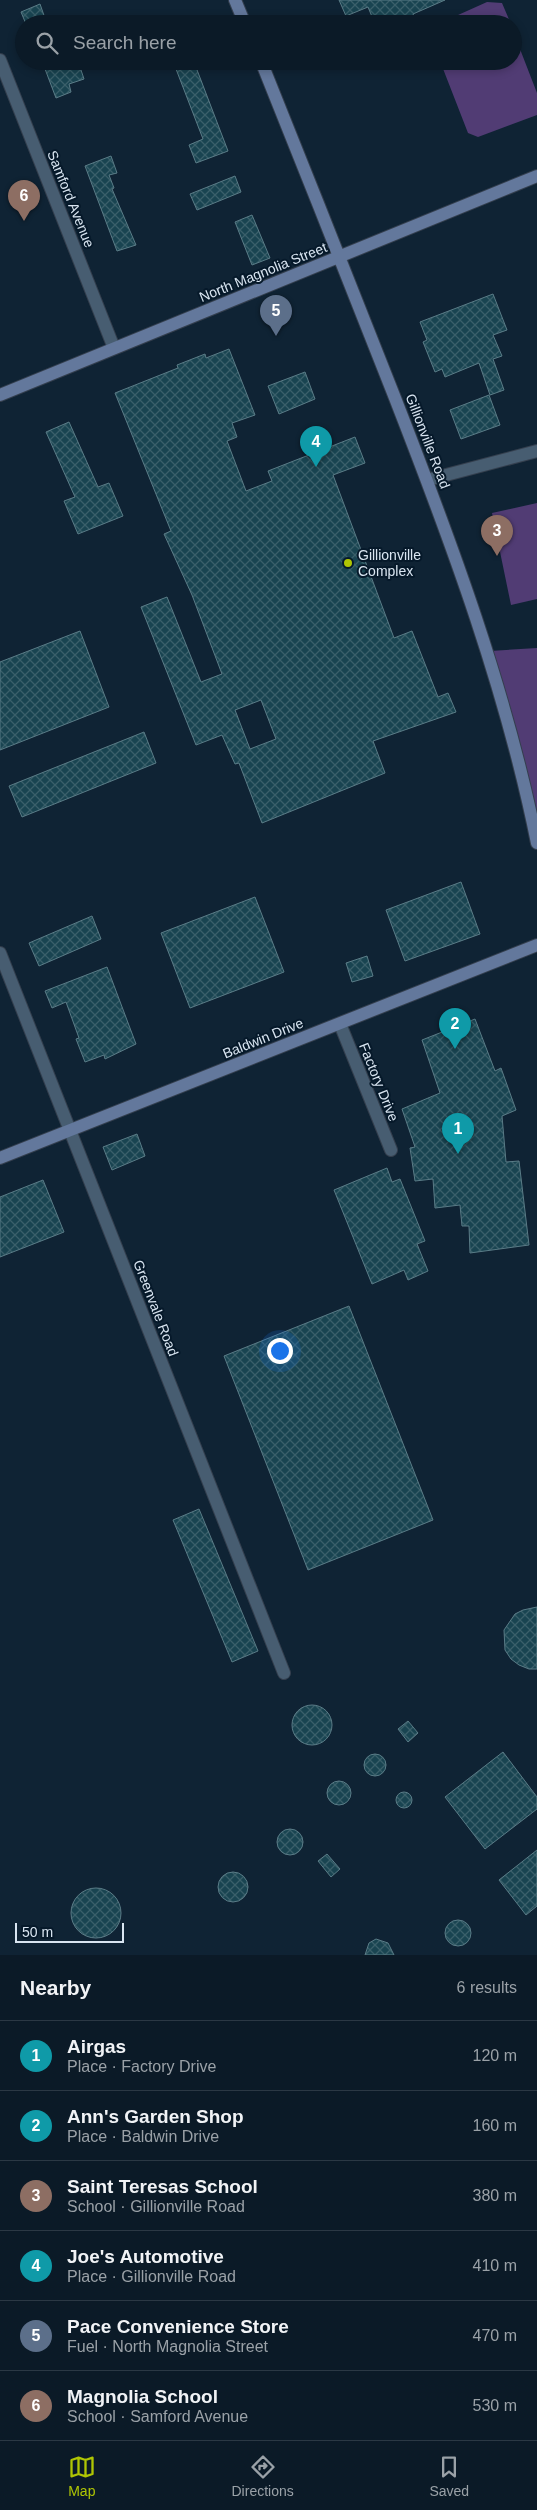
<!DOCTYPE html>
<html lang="en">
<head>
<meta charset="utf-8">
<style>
	body { margin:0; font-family:Arial,sans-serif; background:#14232f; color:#f1f3f6 }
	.scale { position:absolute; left:15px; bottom:12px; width:109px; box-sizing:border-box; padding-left:5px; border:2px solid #d9e5f1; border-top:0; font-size:14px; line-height:18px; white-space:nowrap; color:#d9e5f1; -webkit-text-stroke:4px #06192a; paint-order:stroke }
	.you { position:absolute; left:279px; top:1350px; width:18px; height:18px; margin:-12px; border:4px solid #fff; border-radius:50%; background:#1a73e8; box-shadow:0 0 0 8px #1a73e833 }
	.badge { display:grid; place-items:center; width:32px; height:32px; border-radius:50%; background:#afc504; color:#fff; font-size:16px; font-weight:700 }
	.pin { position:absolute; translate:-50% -41px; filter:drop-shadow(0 1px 2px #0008) }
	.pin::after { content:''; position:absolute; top:26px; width:18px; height:15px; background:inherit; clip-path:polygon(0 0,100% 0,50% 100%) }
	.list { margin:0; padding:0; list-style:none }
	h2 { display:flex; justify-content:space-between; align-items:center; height:65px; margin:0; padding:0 20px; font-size:21px }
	h2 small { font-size:16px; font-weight:400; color:#9aa1a7 }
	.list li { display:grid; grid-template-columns:32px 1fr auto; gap:15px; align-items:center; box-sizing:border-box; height:70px; padding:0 20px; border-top:1px solid #2b3844 }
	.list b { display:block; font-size:19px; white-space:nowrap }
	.list p { margin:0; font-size:16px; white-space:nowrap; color:#9aa1a7 }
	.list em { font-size:16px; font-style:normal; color:#9aa1a7 }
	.icon { flex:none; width:28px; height:28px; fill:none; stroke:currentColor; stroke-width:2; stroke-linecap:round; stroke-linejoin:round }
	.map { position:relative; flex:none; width:537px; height:1955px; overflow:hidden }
	.search { position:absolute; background:#0b1a27; box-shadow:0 2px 8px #0003; left:15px; right:15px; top:15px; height:55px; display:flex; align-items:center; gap:12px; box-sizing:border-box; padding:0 18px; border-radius:28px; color:#9aa1a7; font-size:19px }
	.sheet { height:485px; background:#0b1a27 }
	nav { display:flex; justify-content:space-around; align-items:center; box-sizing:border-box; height:70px; border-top:1px solid #2b3844; background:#0b1a27; font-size:14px; color:#9aa1a7 }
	nav a { display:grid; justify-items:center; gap:2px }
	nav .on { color:#afc504 }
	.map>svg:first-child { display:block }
</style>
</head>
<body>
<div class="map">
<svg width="537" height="1955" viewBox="0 0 537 1955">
	<defs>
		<pattern id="building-cross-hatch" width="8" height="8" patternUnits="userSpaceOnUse" patternTransform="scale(1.25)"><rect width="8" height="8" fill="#194451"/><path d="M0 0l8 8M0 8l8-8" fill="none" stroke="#3a5f6a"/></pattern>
	</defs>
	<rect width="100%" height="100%" fill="#0f2334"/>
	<path fill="#513c74" d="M487,2l15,1 9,21h-73z
		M513,31l24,62v22l-59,22 -10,-4 -28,-72h73z
		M537,503v96l-26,6 -19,-92z
		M537,648v187l-47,-184z"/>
	<path fill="url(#building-cross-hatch)" stroke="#5a7c87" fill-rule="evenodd" d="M339,0h106l-32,14 4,10h-42l-7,-17 -22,9z
		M40,4l7,20h-21l-5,-12z
		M42,61h21l2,5 13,-5 6,18 -15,5 2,8 -15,6z
		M194,62l34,89 -32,12 -7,-18 14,-6 -27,-70z
		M111,156l6,17 -8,2 5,13 -2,1 24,56 -19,6 -32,-85z
		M235,176l6,16 -44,18 -7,-16z
		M252,215l18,43 -18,7 -17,-43z
		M493,294l14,36 -14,5 9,21 -9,3 11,31 -14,5 -11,-32 -34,14 -3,-8 -7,3 -12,-30 4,-2 -7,-18z
		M229,349l26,66 -23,8 5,14 -10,4 19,50 26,-10 -4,-10 87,-34 10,26 -32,12 61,163 18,-7 26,66 10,-4 8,19 -83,29 12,32 -123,50 -23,-60 -4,1 -13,-29 -26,10 -55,-138 26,-10 34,85 21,-8 -30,-79 -28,-61 7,-3 -56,-138 63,-25 -1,-3 28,-11 1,4zM261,700l15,39 -26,10 -15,-39z
		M305,372l10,27 -36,15 -11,-28z
		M489,395l11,30 -39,14 -11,-29z
		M69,422l29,65 11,-4 14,33 -45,18 -14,-33 11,-4 -29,-65z
		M80,631l29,76 -109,43v-88z
		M144,732l12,31 -134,54 -13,-31z
		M461,882l19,52 -75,27 -19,-51z
		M255,897l29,75 -94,36 -29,-75z
		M92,916l9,23 -62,27 -10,-23z
		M367,956l6,20 -21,6 -6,-19z
		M107,967l29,77 -31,15 -1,-4 -19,7 -9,-23 3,-1 -13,-36 -14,6 -7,-17z
		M475,1019l20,52 6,-3 15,42 -14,6 4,46 13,-1 10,84 -59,8 -1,-27h-7l-2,-21 -25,3 -2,-29 -18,2 -5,-33 5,-1 -13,-38 38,-16 -18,-53z
		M137,1134l8,22 -33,14 -9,-23z
		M387,1168l5,14 8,-3 25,62 -8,3 11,27 -20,9 -4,-10 -32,14 -38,-94z
		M43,1180l21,52 -64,25v-60z
		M349,1306l84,214 -125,50 -84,-214z
		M199,1509l59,142 -26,11 -59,-142z
		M537,1607v62h-8l-10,-4 -8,-6 -6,-9 -1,-20 11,-16 8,-4z
		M292 1725a20 20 0 1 1 40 0a20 20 0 1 1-40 0Z
		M408,1721l10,12 -10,9 -10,-13z
		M503,1752l34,45v12l-52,40 -40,-52z
		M364 1765a11 11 0 1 1 22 0a11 11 0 1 1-22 0Z
		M327 1793a12 12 0 1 1 24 0a12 12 0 1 1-24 0Z
		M396 1800a8 8 0 1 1 16 0a8 8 0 1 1-16 0Z
		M277 1842a13 13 0 1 1 26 0a13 13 0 1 1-26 0Z
		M537,1850v56l-11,9 -27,-35z
		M327,1854l13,15 -9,8 -13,-16z
		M218 1887a15 15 0 1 1 30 0a15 15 0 1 1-30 0Z
		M71 1913a25 25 0 1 1 50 0a25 25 0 1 1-50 0Z
		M445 1933a13 13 0 1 1 26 0a13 13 0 1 1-26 0Z
		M376,1939l12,4 6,12h-29l4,-12z"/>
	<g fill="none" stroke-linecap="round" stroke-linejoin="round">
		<defs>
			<path id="street" d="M0,60l114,288
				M427,480l110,-29
				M0,953l284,720
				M340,1024l51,126"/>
			<path id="secondary" d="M235,0l10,24
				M261,61c45,112 90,225 134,337 57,146 111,291 142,445
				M0,395l537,-219
				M0,1158l537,-213"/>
		</defs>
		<use href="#street" stroke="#343f4e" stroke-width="14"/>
		<use href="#secondary" stroke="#343f4e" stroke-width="14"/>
		<use href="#street" stroke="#475d71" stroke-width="12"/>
		<use href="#secondary" stroke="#63789c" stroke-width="12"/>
	</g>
	<circle fill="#afc504" stroke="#06192a" stroke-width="2" cx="348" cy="563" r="5"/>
	<g text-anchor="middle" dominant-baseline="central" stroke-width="4" stroke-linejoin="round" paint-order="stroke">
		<g font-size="14" fill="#d9e5f1" stroke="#06192a">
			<text transform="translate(71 199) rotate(68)">Samford Avenue</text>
			<text transform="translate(263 272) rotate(-22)">North Magnolia Street</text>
			<text transform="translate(428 441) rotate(69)">Gillionville Road</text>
			<text transform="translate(263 1038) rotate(-22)">Baldwin Drive</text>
			<text transform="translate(379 1082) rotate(68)">Factory Drive</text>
			<text transform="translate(156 1308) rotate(69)">Greenvale Road</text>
		</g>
		<g font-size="14" fill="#d9e5f1" stroke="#06192a" text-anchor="start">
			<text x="358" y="555">Gillionville<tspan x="358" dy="16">Complex</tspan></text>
		</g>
	</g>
</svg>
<div class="scale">50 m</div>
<div class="you"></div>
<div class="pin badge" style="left:458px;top:1154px;background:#0f9aa8">1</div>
<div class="pin badge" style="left:455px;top:1049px;background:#0f9aa8">2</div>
<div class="pin badge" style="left:497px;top:556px;background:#8d6e63">3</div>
<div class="pin badge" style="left:316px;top:467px;background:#0f9aa8">4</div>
<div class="pin badge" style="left:276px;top:336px;background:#5c6f8a">5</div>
<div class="pin badge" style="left:24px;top:221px;background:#8d6e63">6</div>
<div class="search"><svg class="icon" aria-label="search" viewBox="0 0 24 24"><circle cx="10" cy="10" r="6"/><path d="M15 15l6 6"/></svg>Search here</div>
</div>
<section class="sheet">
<h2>Nearby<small>6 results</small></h2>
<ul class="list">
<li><span class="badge" style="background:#0f9aa8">1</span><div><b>Airgas</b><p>Place · Factory Drive</p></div><em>120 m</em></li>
<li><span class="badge" style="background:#0f9aa8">2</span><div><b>Ann's Garden Shop</b><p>Place · Baldwin Drive</p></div><em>160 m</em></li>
<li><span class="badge" style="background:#8d6e63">3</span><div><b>Saint Teresas School</b><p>School · Gillionville Road</p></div><em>380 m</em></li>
<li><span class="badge" style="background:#0f9aa8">4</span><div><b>Joe's Automotive</b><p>Place · Gillionville Road</p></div><em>410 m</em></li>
<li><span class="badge" style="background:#5c6f8a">5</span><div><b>Pace Convenience Store</b><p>Fuel · North Magnolia Street</p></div><em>470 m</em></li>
<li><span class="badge" style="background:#8d6e63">6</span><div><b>Magnolia School</b><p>School · Samford Avenue</p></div><em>530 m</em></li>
</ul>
</section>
<nav>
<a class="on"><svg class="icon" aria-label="map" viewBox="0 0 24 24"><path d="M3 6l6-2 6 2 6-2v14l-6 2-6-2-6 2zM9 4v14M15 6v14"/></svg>Map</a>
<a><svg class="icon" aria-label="directions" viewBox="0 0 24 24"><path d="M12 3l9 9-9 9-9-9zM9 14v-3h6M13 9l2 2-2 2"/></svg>Directions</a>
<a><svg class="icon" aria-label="saved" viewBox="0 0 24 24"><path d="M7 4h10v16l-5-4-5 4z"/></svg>Saved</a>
</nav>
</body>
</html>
